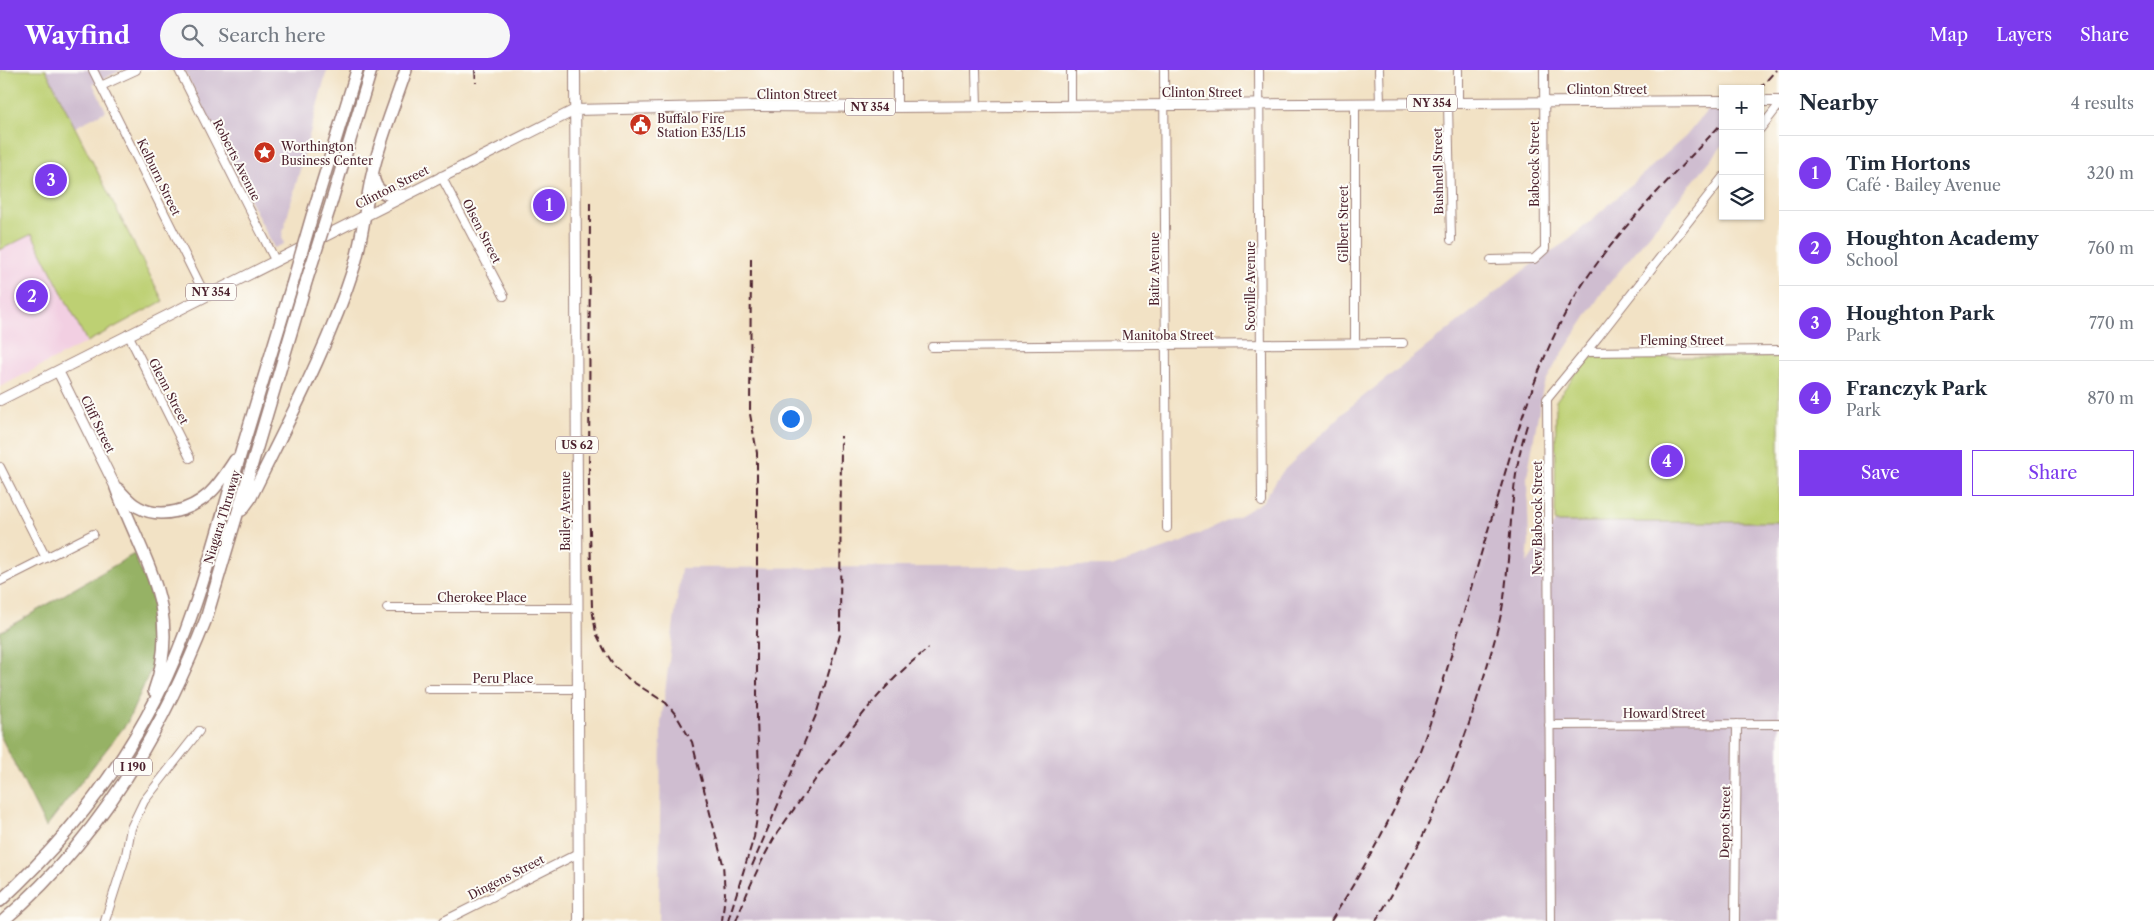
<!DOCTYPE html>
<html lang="en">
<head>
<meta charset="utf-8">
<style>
	body { margin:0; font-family:"Libre Caslon Text",serif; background:#f6f6f7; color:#1f2937 }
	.controls { position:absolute; right:15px; top:15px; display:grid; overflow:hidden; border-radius:0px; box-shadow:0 1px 4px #0004 }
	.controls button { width:45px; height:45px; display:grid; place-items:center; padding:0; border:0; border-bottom:1px solid #e0e1e3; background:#fff; color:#1f2937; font:25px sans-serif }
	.you { position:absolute; left:790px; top:348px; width:18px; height:18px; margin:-12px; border:4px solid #fff; border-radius:50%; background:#1a73e8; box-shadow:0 0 0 8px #1a73e833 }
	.badge { display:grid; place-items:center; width:32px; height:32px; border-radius:50%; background:#7c3aed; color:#fff; font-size:16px; font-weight:700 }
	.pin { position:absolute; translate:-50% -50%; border:2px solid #fff; box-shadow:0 1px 5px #0006 }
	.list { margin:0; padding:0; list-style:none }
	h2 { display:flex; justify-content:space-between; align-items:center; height:65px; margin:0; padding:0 20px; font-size:21px }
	h2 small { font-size:16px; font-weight:400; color:#747a83 }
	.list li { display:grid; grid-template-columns:32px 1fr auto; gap:15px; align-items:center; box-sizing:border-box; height:75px; padding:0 20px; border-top:1px solid #e0e1e3 }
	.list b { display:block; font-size:19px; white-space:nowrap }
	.list p { margin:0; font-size:16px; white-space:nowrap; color:#747a83 }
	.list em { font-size:16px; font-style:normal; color:#747a83 }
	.actions { display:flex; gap:10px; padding:15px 20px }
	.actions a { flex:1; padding:11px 0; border:1px solid #7c3aed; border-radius:0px; text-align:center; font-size:18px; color:#7c3aed }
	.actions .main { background:#7c3aed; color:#fff }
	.icon { flex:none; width:28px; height:28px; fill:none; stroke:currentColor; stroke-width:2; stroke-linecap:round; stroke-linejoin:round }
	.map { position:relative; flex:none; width:1779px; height:851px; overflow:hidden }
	header { display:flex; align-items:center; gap:30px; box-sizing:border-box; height:70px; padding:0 25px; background:#7c3aed; color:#fff }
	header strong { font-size:24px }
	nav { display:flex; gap:28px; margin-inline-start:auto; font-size:18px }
	.search { width:350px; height:45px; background:#f6f6f7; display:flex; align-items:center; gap:12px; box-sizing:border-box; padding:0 18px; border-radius:28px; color:#747a83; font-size:19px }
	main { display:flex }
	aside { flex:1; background:#fff }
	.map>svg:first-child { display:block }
</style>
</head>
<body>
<header>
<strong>Wayfind</strong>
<div class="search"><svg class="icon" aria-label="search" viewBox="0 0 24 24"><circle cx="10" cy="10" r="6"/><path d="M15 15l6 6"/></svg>Search here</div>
<nav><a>Map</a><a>Layers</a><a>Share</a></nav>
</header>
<main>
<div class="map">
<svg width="1779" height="851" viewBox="0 0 1779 851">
	<rect width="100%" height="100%" fill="#fdfcf7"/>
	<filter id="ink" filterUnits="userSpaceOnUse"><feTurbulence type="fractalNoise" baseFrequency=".02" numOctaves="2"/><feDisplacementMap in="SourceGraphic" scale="10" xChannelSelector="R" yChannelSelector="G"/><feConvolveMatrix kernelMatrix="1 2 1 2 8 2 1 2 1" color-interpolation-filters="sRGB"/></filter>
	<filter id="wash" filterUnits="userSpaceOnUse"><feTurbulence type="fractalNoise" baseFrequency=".0096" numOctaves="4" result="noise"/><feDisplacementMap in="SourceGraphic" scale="20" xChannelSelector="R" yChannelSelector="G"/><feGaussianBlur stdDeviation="1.12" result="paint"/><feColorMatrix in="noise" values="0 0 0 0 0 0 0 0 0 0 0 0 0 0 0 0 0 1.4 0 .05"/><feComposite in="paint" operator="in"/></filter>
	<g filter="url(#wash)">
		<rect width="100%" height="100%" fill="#f2e2c5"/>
		<path fill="#f2cfe2" d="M32,163l55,109 -87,45v-137z"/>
		<path fill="#cfbdd0" d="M46,0h76l-29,14 13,27 -31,16z
			M184,0h143l-45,166 2,8 -10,4z
			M1715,31h8v44l-120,146 -47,72 -13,24 -16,90 2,64 -2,22 28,-41h224v399h-1120l2,-198 20,-155 433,-2 69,-24 57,-27 22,-13 21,-31 67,-64 178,-140 42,-28 116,-103z"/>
		<path fill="#bdd073" stroke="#84784f" d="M0,0h46l117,231 -76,41 -55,-108 -32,16z
			M1587,287h192v165h-224l1,-121z"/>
		<path fill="#96b265" stroke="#706848" d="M134,484l20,49 -2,64 -25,56 -81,104 -46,-92v-103z"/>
	</g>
	<g filter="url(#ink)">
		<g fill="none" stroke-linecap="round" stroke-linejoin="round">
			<defs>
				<path id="minor" d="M93,0l112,225
					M179,0l96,190
					M976,0l1,37
					M1071,0v36
					M1164,0l3,458
					M1259,0l3,432
					M1379,0l1,33
					M1458,0v33
					M101,16l35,-16
					M1448,33l3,137
					M1355,34v239
					M897,37v-37
					M1760,59l19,-24
					M441,106l63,120
					M1491,190l43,-1 11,-10 -1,-179
					M128,264l62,124
					M932,277l471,-4
					M1585,282l194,-2
					M0,397l46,91
					M0,511l93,-47
					M387,538h190
					M428,619h150
					M1549,655l230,-1
					M105,851l21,-66 5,-27 13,-27 55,-70
					M444,851l135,-68
					M1551,851l-4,-522 51,-62 125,-160
					M1735,851l2,-197"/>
				<path id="major" d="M575,0l4,851
					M1760,31h19
					M58,301l58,117
					M0,330l575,-290 184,-4 138,1 826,-6"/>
				<path id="highway" d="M373,105c2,18 15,22 31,20
					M329,140l42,-140
					M312,146l45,-146
					M116,418c27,72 67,123 38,203
					M118,419c6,6 12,14 20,18 23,13 53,3 71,-13 11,-10 18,-22 26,-34
					M242,440l8,-11c37,-76 78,-151 104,-232 9,-30 11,-61 18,-92 8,-36 23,-71 34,-105
					M0,831c63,-58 117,-126 156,-202 34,-66 53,-137 73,-207 21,-69 42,-138 63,-207
					M3,851c94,-80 159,-189 203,-302l101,-340"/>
			</defs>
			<use href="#minor" stroke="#9e8078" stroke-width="10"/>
			<use href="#major" stroke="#9e8078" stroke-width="12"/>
			<use href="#highway" stroke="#9e8078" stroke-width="14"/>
			<use href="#minor" stroke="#fff" stroke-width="8"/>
			<use href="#major" stroke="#fff" stroke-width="10"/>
			<use href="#highway" stroke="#fff" stroke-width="11"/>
			<path stroke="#4a1f2b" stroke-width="2" stroke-dasharray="8 4" stroke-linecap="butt" d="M475,0l1,13
				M1759,19l17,-19
				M590,133l-1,290 3,115 4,25 9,18 10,16 15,13 36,23 10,12 16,27 31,122 2,30 -3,27
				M752,796l64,-151 24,-80 1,-199
				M728,851l26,-84 6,-39 -3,-79v-266l-7,-39 1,-156
				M736,851c11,-29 24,-59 40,-86 13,-20 28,-39 42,-59 32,-47 65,-93 111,-128
				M1331,851c41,-65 78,-133 102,-207 23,-72 43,-145 65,-217 17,-59 38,-129 67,-183 39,-73 102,-131 158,-192
				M1376,851c45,-73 79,-150 104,-231 9,-31 19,-61 24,-92 8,-59 5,-114 23,-173"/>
			<defs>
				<path id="highway-bridge" d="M307,209l22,-69
					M292,215l20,-69"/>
			</defs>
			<use href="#highway-bridge" stroke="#9e8078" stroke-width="14" stroke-linecap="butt"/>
			<use href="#highway-bridge" stroke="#fff" stroke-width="11"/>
		</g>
	</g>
	<defs>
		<symbol id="civic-disc" viewBox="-11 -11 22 22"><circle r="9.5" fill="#c8321e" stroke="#fdfcf7"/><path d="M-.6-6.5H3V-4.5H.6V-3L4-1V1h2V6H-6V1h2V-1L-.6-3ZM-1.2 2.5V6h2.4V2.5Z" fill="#fff"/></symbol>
		<symbol id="sight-disc" viewBox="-11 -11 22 22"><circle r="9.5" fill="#c8321e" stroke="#fdfcf7"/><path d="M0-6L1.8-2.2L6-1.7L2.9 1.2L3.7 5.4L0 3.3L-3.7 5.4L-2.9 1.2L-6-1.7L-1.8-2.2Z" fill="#fff"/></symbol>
	</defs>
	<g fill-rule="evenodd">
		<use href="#civic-disc" x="628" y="42" width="25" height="25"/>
		<use href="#sight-disc" x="252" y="70" width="25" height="25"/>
	</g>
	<g text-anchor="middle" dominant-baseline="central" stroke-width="4" stroke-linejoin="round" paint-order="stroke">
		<g fill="#fdfcf7" stroke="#806168" stroke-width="1">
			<rect x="1407" y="24.5" width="50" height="17" rx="4"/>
			<rect x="845" y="28.5" width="50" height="17" rx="4"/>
			<rect x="186" y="213.5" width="50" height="17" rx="4"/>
			<rect x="556" y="366.5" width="42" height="17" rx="4"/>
			<rect x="114" y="688.5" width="38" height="17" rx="4"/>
		</g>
		<g font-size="11" font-weight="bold" fill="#4a1f2b">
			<text x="1432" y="33">NY 354</text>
			<text x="870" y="37">NY 354</text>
			<text x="211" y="222">NY 354</text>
			<text x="577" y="375">US 62</text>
			<text x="133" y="697">I 190</text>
		</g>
		<g font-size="12" fill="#4a1f2b" stroke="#fdfcf7">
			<text x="1607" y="19">Clinton Street</text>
			<text x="1202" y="22">Clinton Street</text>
			<text x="797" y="24">Clinton Street</text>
			<text transform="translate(237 90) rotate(63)">Roberts Avenue</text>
			<text transform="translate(1534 94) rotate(-90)">Babcock Street</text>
			<text transform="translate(1438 101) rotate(-91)">Bushnell Street</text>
			<text transform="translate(159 107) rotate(64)">Kelburn Street</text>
			<text transform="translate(392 117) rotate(-27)">Clinton Street</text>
			<text transform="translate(1343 154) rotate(-90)">Gilbert Street</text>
			<text transform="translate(482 161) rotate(63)">Olsen Street</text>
			<text transform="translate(1154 199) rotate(-90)">Baitz Avenue</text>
			<text transform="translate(1250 216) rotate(-90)">Scoville Avenue</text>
			<text x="1168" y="265">Manitoba Street</text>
			<text x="1682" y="270">Fleming Street</text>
			<text transform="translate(169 321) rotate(63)">Glenn Street</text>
			<text transform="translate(98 354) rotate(64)">Cliff Street</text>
			<text transform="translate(565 441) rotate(-90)">Bailey Avenue</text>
			<text transform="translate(222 447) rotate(-73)">Niagara Thruway</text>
			<text transform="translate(1537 448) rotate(-90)">New Babcock Street</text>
			<text x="482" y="527">Cherokee Place</text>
			<text x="503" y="608">Peru Place</text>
			<text x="1664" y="643">Howard Street</text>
			<text transform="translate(1725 752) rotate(-89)">Depot Street</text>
			<text transform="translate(506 807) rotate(-27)">Dingens Street</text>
		</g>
		<g font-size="12" fill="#4a1f2b" stroke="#fdfcf7" text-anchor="start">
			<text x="657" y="48">Buffalo Fire<tspan x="657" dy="14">Station E35/L15</tspan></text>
			<text x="281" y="76">Worthington<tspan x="281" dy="14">Business Center</tspan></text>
		</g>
	</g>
</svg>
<div class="controls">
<button>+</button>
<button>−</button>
<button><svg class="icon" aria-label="layers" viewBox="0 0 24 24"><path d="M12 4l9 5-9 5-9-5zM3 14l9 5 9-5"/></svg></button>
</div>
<div class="you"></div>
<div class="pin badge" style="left:549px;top:135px">1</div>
<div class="pin badge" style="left:32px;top:226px">2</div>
<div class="pin badge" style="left:51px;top:110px">3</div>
<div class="pin badge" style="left:1667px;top:391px">4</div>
</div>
<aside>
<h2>Nearby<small>4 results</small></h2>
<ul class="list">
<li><span class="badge">1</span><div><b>Tim Hortons</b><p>Café · Bailey Avenue</p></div><em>320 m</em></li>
<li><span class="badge">2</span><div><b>Houghton Academy</b><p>School</p></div><em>760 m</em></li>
<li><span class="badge">3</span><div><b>Houghton Park</b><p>Park</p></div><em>770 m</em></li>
<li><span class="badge">4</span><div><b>Franczyk Park</b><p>Park</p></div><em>870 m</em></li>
</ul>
<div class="actions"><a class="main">Save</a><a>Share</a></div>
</aside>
</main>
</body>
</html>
